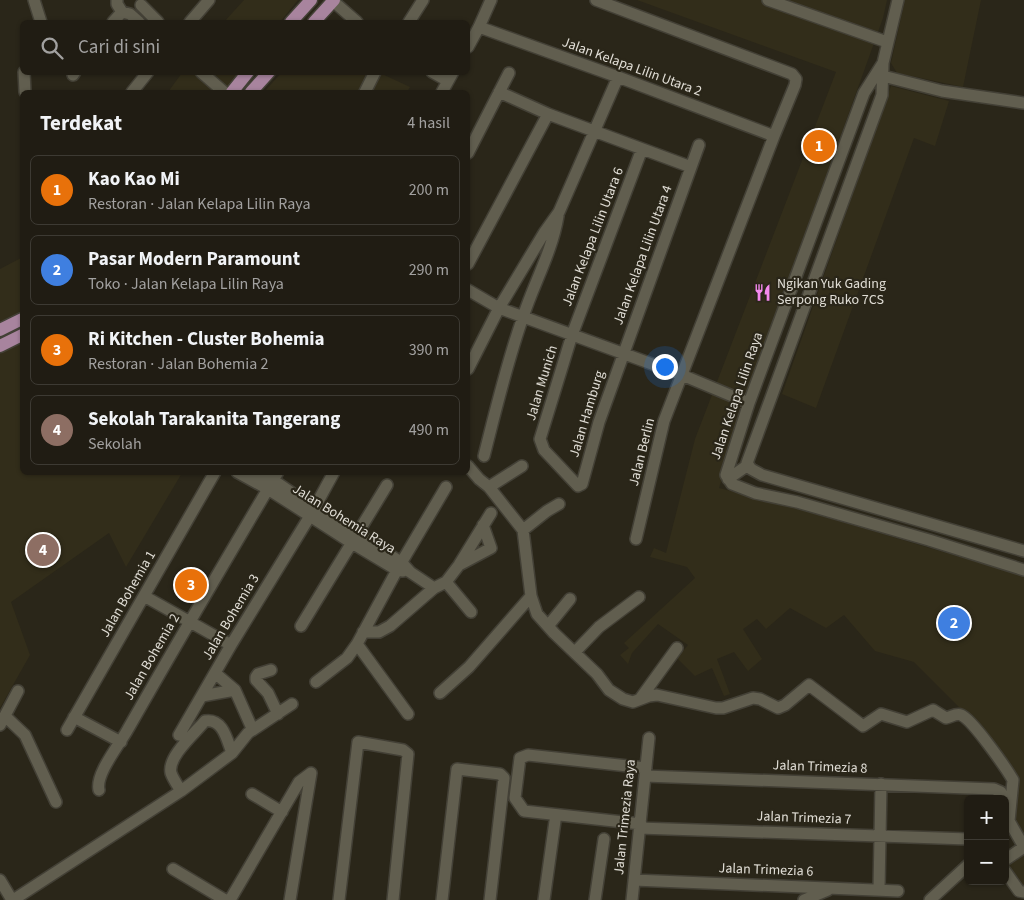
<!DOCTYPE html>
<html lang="id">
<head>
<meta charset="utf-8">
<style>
	body { margin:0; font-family:"Source Sans 3",sans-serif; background:#28251c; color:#f1f3f6 }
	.controls { position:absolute; right:15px; bottom:15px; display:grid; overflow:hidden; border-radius:8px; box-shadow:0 1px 4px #0004 }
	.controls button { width:45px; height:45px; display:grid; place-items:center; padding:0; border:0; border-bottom:1px solid #3d3a33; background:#201c13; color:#f1f3f6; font:25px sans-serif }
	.you { position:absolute; left:664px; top:366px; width:18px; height:18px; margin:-12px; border:4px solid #fff; border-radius:50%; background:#1a73e8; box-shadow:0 0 0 8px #1a73e833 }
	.badge { display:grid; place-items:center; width:32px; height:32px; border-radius:50%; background:#f589ee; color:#fff; font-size:16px; font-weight:700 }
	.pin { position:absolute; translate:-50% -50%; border:2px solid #fff; box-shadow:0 1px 5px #0006 }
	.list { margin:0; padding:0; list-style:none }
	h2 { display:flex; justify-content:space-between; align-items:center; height:65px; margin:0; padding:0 20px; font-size:21px }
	h2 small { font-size:16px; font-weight:400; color:#a2a1a0 }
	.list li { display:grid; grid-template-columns:32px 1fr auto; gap:15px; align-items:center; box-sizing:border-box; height:70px; margin:0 10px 10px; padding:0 10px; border:1px solid #3d3a33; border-radius:8px }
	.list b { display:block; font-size:19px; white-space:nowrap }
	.list p { margin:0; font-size:16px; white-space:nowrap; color:#a2a1a0 }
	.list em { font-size:16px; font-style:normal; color:#a2a1a0 }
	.icon { flex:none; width:28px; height:28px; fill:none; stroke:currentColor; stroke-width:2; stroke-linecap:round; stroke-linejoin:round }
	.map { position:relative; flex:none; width:1024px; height:900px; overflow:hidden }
	.search { position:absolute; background:#201c13; box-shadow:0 1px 4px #0004; left:20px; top:20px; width:450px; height:55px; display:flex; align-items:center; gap:12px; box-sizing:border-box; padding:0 18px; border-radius:8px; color:#a2a1a0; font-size:19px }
	.panel { position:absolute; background:#201c13; box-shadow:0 1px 4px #0004; left:20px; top:90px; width:450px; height:385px; border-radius:8px }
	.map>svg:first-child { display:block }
</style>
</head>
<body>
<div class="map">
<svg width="1024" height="900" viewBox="0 0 1024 900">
	<rect width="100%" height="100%" fill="#2a2619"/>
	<path fill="#322d1a" d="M244,0h54l-18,22h-56z
		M637,0h250l-4,18 -134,373 -30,97 63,16 242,72v265l-14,-20 3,-38 -36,-58 -63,-63 -39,-11 -31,-36 -18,13 -36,-20 -24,21 -9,-10 -14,10 19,30 -14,12 -14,-19 -17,7 13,35 -6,2 -12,-28 -17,8 -18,-18 11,-13 -30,-21 -26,29 -4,11 -8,-9 9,-7 -5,-5 71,-65 -8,-11 -37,-10 4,-9 12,5 29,-114 141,-367z
		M905,0h76l-18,87 -66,-14 -6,-10z
		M282,72l98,1 30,14 -3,5h-143z
		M182,73h58l-17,19h-55z
		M891,86l58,15 -14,45 -21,-8 -98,270 -34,-14z
		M21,258l1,3v211l160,1 -56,94 -17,-34 -98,69 19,53 -30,53v-439z
		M1024,849v42l-19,-25v-4z"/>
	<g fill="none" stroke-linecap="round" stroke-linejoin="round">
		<defs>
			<path id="minor" d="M34,0l7,22
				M117,0v4l5,8 8,2 9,8
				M596,0l196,74 4,5 -1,6 -21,51 -110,285 -28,118
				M768,0l119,42
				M898,0l-15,63 -1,32 -135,368 4,6 11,6 262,76
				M333,1l24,21
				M141,5l17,17
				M113,22l9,-10
				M190,22l19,-22
				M409,22l14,-22
				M479,27l139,50 156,59
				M468,47l11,-20 12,-27
				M883,63l-19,30 -115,310 -23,72 6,9 23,9 42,9 132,38 95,30
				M24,72l1,20
				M201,72l23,20
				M432,72l16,9
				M73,75l2,-3
				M879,75l63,16 82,12
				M132,92l16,-20
				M365,92l10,-20
				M442,92l11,-20
				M499,92l49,22 143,53
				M642,149l-70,186 -32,104 4,11 34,36 4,-2 17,-62 100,-277
				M468,153l41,-80
				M468,264l80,-150
				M468,290l31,18 183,67 67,28
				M468,369l31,-61 45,-75 15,-21 59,-135
				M484,456c12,-47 23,-94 39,-139 11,-34 29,-65 35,-101
				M468,466l11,13 10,8 34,43 8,66 6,18 17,19 43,41 12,16 14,9 10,3 16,-6 8,-1 59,13h7l30,-10 7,1 18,9 7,-3 24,-20 54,41 18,-12 26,8 26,-12 13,8c5,-1 10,-5 15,-3 11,4 45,53 52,65l-4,41 15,26 -19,13
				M237,472l31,17 84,54 45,27 6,1
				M258,472l15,8 41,28 43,25 45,30 8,9 24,16
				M728,479l20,-14
				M489,487l33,-21
				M523,530l24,-19 12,-7
				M461,564l30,-16 -8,-23
				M446,582l25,30
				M144,596l87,49
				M301,626l86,-141
				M548,626l22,-27
				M363,632h16l11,-6 44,-38 12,-6 13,-17 32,-52
				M357,644l51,70
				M575,652l24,-25 40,-30
				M271,670l-13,4 -2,3v3l12,13 10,21
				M215,673l20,17 16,36
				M316,682l31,-24 10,-14 40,-74 49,-83
				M440,693l29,-26 62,-71
				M202,696l33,-6
				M640,699l37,-51
				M5,716l20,19 31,67
				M74,717l47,25
				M0,725l18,-34
				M67,730l148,-258
				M179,735l52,-90 79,-129 24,-44
				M645,776l349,13 7,3 1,7
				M99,790c-4,-16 21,-46 29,-61 49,-86 99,-171 150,-257
				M181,791l51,-38
				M252,794l30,18
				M641,824l-117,-13 -9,-13 5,-40 8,-3 118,13
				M639,828l329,11
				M173,869l52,31
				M1005,871l14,20 5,1
				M0,880l12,20
				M634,880l264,11
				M879,889l2,-105
				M13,900l168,-109c-3,-5 -8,-12 -10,-18 -4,-16 24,-40 34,-52 18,-3 22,19 27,32l16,-20 44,-29
				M230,900l69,-118 12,-9
				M290,900l21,-127
				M339,900l19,-158 45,8 5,4 -15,146
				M442,900l15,-131 43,5 4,4 -14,122
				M544,900l11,-79
				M595,900l9,-61
				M632,900l17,-162
				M804,900l24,-10
				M930,900l38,-35"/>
			<path id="major" d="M291,22l20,-22
				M314,22l20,-22
				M232,92l16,-20
				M251,92l18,-20
				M0,330l22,-11
				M0,346l22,-11"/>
		</defs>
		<use href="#minor" stroke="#434036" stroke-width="14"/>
		<use href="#major" stroke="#434036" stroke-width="15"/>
		<use href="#minor" stroke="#615e4f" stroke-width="11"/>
		<use href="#major" stroke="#a8849e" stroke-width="12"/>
	</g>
	<defs>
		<symbol id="restaurant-bare" viewBox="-9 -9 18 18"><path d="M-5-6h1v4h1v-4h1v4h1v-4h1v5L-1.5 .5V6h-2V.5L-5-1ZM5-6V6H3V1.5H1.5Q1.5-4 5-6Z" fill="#f589ee" stroke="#2a2619" stroke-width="2.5" paint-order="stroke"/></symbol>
	</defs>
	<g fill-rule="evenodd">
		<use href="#restaurant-bare" x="750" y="280" width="25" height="25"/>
	</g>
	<g text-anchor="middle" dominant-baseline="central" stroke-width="4.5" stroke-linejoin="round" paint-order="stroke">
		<g font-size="14" fill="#e0ddd5" stroke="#2a2619">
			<text transform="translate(632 67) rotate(20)">Jalan Kelapa Lilin Utara 2</text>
			<text transform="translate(593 237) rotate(-69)">Jalan Kelapa Lilin Utara 6</text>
			<text transform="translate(643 255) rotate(-70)">Jalan Kelapa Lilin Utara 4</text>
			<text transform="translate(542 383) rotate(-73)">Jalan Munich</text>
			<text transform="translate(737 396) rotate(-71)">Jalan Kelapa Lilin Raya</text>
			<text transform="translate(587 414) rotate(-73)">Jalan Hamburg</text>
			<text transform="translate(642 452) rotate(-76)">Jalan Berlin</text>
			<text transform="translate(344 519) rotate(32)">Jalan Bohemia Raya</text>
			<text transform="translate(128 594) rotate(-60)">Jalan Bohemia 1</text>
			<text transform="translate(231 617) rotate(-59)">Jalan Bohemia 3</text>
			<text transform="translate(152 657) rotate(-60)">Jalan Bohemia 2</text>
			<text transform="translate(820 767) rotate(2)">Jalan Trimezia 8</text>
			<text transform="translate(625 817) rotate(-84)">Jalan Trimezia Raya</text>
			<text transform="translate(804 818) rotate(2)">Jalan Trimezia 7</text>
			<text transform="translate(766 870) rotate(2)">Jalan Trimezia 6</text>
		</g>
		<g font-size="14" fill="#e0ddd5" stroke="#2a2619" text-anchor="start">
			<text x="777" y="284">Ngikan Yuk Gading<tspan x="777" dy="16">Serpong Ruko 7CS</tspan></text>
		</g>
	</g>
</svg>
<div class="controls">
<button>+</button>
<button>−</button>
</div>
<div class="you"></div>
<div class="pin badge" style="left:819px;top:146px;background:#e8710a">1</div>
<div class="pin badge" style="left:954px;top:623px;background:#3f7fe0">2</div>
<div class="pin badge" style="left:191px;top:585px;background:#e8710a">3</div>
<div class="pin badge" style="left:43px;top:550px;background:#8d6e63">4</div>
<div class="search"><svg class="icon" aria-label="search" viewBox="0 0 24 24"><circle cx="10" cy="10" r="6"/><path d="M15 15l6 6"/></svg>Cari di sini</div>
<section class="panel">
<h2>Terdekat<small>4 hasil</small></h2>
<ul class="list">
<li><span class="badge" style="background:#e8710a">1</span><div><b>Kao Kao Mi</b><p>Restoran · Jalan Kelapa Lilin Raya</p></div><em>200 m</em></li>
<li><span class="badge" style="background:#3f7fe0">2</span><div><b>Pasar Modern Paramount</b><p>Toko · Jalan Kelapa Lilin Raya</p></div><em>290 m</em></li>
<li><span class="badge" style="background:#e8710a">3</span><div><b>Ri Kitchen - Cluster Bohemia</b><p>Restoran · Jalan Bohemia 2</p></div><em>390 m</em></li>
<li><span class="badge" style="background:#8d6e63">4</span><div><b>Sekolah Tarakanita Tangerang</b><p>Sekolah</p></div><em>490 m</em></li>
</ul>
</section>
</div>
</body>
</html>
